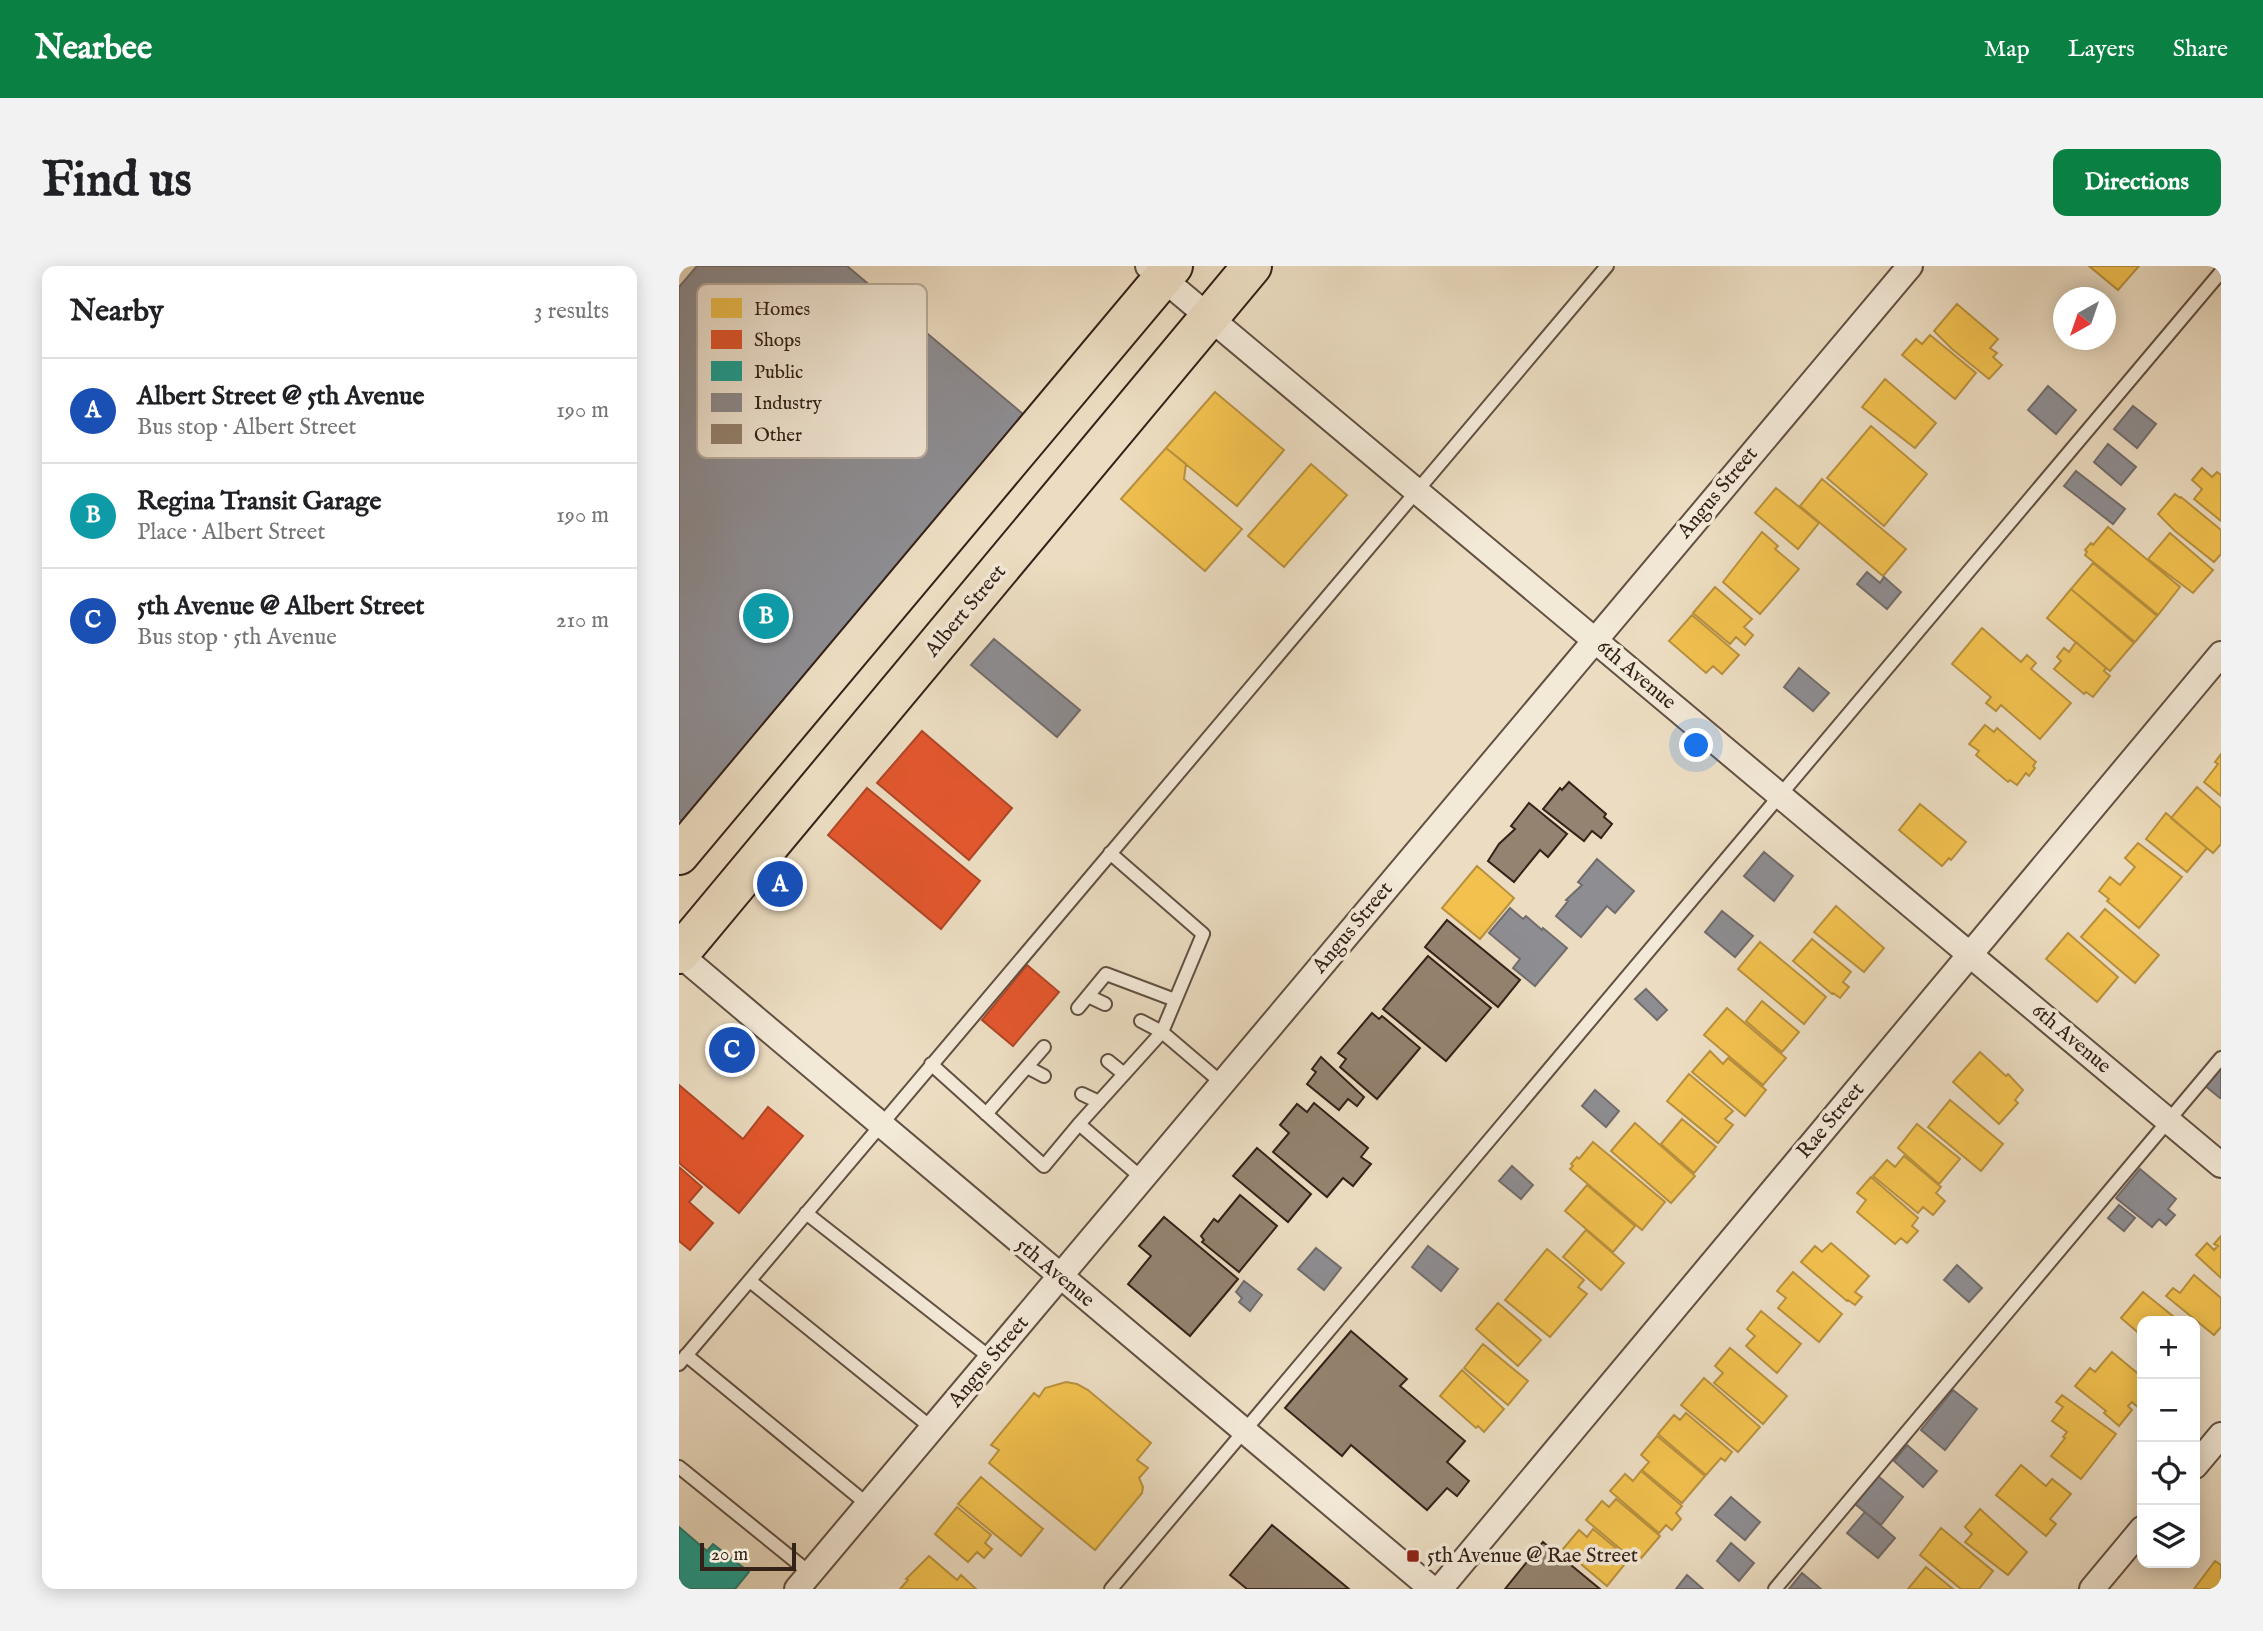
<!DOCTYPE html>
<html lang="en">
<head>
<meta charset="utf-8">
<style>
	body { margin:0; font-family:"IM FELL English",serif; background:#f2f2f2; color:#202124 }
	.controls { position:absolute; right:21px; bottom:21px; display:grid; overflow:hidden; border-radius:14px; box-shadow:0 4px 18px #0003 }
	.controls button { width:63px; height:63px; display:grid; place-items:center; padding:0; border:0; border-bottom:2px solid #e0e0e0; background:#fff; color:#202124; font:35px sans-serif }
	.compass { position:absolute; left:1374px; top:21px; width:63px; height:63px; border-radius:50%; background:#fff; box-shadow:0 4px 18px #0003; rotate:220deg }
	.scale { position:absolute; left:21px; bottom:18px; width:96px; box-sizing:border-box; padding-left:7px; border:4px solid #342118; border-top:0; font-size:19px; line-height:24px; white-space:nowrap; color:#342118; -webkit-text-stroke:5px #f3e9d7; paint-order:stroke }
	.you { position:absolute; left:1018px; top:480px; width:24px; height:24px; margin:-18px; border:5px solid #fff; border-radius:50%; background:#1a73e8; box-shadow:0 0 0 10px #1a73e833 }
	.badge { display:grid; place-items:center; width:46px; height:46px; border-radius:50%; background:#0b8043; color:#fff; font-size:23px; font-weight:700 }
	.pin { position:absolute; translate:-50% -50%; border:4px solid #fff; box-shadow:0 2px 7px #0006 }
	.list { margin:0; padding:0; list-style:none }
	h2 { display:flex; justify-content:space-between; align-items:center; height:91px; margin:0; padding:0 28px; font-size:30px }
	h2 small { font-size:23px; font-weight:400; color:#757577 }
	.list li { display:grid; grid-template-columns:46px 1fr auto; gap:21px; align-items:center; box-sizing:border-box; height:105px; padding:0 28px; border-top:2px solid #e0e0e0 }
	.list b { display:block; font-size:26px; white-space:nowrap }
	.list p { margin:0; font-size:23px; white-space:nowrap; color:#757577 }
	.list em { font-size:23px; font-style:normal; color:#757577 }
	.icon { flex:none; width:38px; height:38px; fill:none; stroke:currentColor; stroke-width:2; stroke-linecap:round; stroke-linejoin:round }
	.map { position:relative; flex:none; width:1542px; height:1323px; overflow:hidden; border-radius:14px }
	header { display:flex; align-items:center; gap:42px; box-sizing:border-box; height:98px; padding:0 35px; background:#0b8043; color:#fff }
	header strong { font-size:33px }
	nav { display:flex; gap:38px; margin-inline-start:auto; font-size:24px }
	.intro { display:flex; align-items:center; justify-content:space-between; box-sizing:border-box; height:168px; padding:0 42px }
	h1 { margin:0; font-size:49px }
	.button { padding:18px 32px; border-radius:14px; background:#0b8043; color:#fff; font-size:24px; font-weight:700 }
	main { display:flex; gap:42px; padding:0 42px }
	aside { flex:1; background:#fff; border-radius:14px; box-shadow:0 4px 18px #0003 }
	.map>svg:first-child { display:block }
</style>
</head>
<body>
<header>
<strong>Nearbee</strong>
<nav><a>Map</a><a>Layers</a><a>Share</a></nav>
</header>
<div class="intro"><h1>Find us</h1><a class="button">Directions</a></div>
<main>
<aside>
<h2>Nearby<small>3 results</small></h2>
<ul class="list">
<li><span class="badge" style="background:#1a4fb4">A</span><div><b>Albert Street @ 5th Avenue</b><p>Bus stop · Albert Street</p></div><em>190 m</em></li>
<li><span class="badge" style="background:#0f9aa8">B</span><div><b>Regina Transit Garage</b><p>Place · Albert Street</p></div><em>190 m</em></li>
<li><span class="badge" style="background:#1a4fb4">C</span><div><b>5th Avenue @ Albert Street</b><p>Bus stop · 5th Avenue</p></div><em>210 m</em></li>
</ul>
</aside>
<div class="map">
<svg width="1542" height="1323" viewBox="0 0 1542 1323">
	<rect width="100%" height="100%" fill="#ecddc2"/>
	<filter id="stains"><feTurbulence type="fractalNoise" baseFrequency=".00286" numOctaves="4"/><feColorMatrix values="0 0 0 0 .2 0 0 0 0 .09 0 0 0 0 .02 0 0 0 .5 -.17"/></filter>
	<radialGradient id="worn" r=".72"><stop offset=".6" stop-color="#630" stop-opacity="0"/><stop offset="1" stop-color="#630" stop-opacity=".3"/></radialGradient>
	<path fill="#f2c14e" stroke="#b9913e" stroke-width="2" d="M1410,0h50l-21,24z
		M1278,38l41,35 -8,9 7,5 -4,4 9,8 -13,14 -37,-30 -18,-18z
		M1251,69l46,38 -21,26 -53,-44 14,-16 6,5z
		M1206,113l51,44 -21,25 -53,-41z
		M536,126l69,58 -47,56 -71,-58z
		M1192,160l56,48 -43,52 -57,-48z
		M487,182l20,16 -2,15 58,50 -37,42 -84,-72z
		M632,198l36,31 -63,72 -36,-31z
		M1523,202l10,9 5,-5 4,3v46l-27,-22 8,-10 -10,-9z
		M1143,213l84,70 -23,27 -83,-70z
		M1097,222l43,35 -21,26 -43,-36z
		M1496,228l5,4 1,-1 40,33v24l-7,8 -39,-31 -17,-17z
		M1429,261l72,60 -22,28 -73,-60 2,-3 -2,-2 6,-7 2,2z
		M1083,266l16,14 -3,3 24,20 -39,45 -37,-32z
		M1491,267l43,37 -20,23 -45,-34z
		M1414,297l64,53 -22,26 -64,-53z
		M1036,321l37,32 -8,8 9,8 -8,10 -9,-8 -6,7 -37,-31z
		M1392,323l63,54 -24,28 -63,-53z
		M1013,349l47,40 -17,19 -9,-8 -7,7 -37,-32z
		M1303,362l39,34 6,-7 9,8 -5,6 40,34 -31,36 -39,-34 -5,6 -10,-8 5,-6 -39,-33z
		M1397,376l30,26 -2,3 6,5 -17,21 -7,-5 -2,2 -30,-25 7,-8 -4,-4 7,-9 5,4z
		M1306,459l9,7 3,-4 39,34 -3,4 2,2 -6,8 -3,-3 -9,12 -7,-5 -2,2 -32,-27 3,-4 -10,-7z
		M1542,488v42l-17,-14 14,-18 -3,-2z
		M1518,521l24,21v36l-8,9 -42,-35z
		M1241,538l46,38 -15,18 -2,-2 -7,8 -43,-36z
		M1487,547l41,35 -20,24 -41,-33z
		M1459,577l44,34 -43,51 -32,-27 2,-2 -10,-8 11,-14 10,8 15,-18 -10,-9z
		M798,600l37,32 -34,41 -38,-31z
		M1157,640l48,42 -20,24 -50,-40z
		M1426,643l54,46 -24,28 -54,-46z
		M1389,667l50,44 -21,25 -51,-43z
		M1133,673l39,33 -8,10 6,5 -9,11 -7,-5 -1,1 -39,-33z
		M1081,676l66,55 -22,27 -66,-55z
		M1083,735l37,31 -17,20 -36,-31z
		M1048,742l59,50 -23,27 -59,-50z
		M1031,785l13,13 5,-6 38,32 -21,26 -53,-44z
		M1301,786l26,24 2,-2 15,16 -8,10 3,3 -19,21 -46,-42z
		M1010,808l44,37 -8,8 8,6 -15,18 -51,-42z
		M1271,834l53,44 -22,27 -53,-44z
		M1003,853l34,28 -22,26 -33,-29z
		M956,857l60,53 -24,27 -60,-52z
		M1238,858l43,35 -21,25 -41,-36z
		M914,876l72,60 -23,28 -72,-61 3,-3 -2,-2 6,-7 2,2z
		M1225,890l37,31 -5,6 9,8 -12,14 -10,-8 -5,6 -45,-37 14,-16 8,7z
		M1192,911l47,41 -6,8 6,5 -11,12 -6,-5 -6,6 -38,-32 9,-12 -9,-7z
		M908,919l48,41 -22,26 -48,-41z
		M907,964l38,33 -23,27 -38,-33z
		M1542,970v42l-25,-23 11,-12 7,7 4,-4 -4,-2z
		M1152,977l38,33 -14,16 7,5 -7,8 -7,-5 -1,1 -46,-39 14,-16 7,6z
		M868,983l37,31 -6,7 9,7 -37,43 -45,-37z
		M1114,1006l49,42 -23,28 -41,-34 8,-10 -9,-7z
		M1515,1009l27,23v29l-7,8 -48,-39 7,-8 7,5z
		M1464,1026l36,29h-37v15l-21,-18z
		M819,1037l43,37 -23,26 -42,-37z
		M1082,1045l40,33 -24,29 -31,-27 9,-10 -8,-7z
		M804,1078l45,37 -20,24 -44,-37z
		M1051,1082l57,48 -24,28 -49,-41 9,-10 -8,-7z
		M1433,1086l30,25v27l-3,4 -7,-6 -4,4 4,4 -13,16 -15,-13 2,-2 -31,-25 15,-18 5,4z
		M783,1104l42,39 -20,23 -6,-6 -2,2 -36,-32z
		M1025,1112l56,49 -22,25 -57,-47z
		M387,1116l11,2 11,6 63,53 -14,17 11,8 -9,10 4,9 -1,6 -47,57 -106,-87 10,-13 -8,-5 43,-52 5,4 6,-9z
		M1383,1129l54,39 -35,45 -30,-23 14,-18 -2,-1 4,-5 -15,-11 11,-14 -7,-5z
		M1007,1147l46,39 -7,9 -4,-3 -15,17 -48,-41 16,-19 6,5z
		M978,1170l48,40 -23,27 -40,-33 7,-8 -8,-7z
		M1342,1199l25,21 6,-7 19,15 -21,25 6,5 -10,12 -50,-41z
		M962,1205l41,35 -6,7 5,6 -9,11 -6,-5 -7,8 -49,-42 15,-17 8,7z
		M302,1211l62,52 -22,27 -63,-52z
		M937,1233l44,37 -23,27 -51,-43 16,-19 7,6z
		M278,1241l34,28 -6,8 7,6 -8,9 -7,-6 -9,10 -33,-28z
		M1301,1243l47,43 -19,23 -43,-33 7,-8 -7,-7z
		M1262,1262l52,43 -14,18h-18l-41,-34z
		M914,1263l36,30 -22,27 -44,-37 16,-19 8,7z
		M250,1290l28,24 4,-5 15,14h-76l8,-9 -2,-1z
		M1536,1295l6,4v24h-27z
		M1247,1301l27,22h-45z"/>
	<path fill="#e4572e" stroke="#af4727" stroke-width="2" d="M243,465l90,77 -43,52 -92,-77z
		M188,522l113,93 -39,48 -113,-94z
		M348,699l32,27 -46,54 -31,-26z
		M0,819l64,54 25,-32 35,29 -64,77 -60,-50z
		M0,901l23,20 -13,15 24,21 -23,27 -11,-9z"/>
	<path fill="#17a398" stroke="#207c72" stroke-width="2" d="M0,1261l28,24 6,-7 36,28 -14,17h-56z"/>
	<path fill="#8d8d92" stroke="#726d6d" stroke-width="2" d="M18,0h150l176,148 -341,407 -3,-2v-532z
		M1369,120l28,24 -20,24 -28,-24z
		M1454,140l23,18 -19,24 -23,-19z
		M1429,178l28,23 -15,18 -27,-23z
		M1397,205l49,38 -12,15 -49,-38z
		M1188,306l13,11 4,-6 17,15 -14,17 -30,-25z
		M315,373l86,71 -23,27 -86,-72z
		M1120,402l30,25 -16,18 -29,-24z
		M1085,586l29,24 -19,25 -30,-25z
		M918,593l37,32 -19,22 -8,-7 -26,31 -25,-21 12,-15 -2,-1 16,-15 -4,-3z
		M831,642l13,11 3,-3 16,14 1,-2 24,20 -32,38 -22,-18 7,-9 -31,-26z
		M1043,645l31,25 -18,21 -30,-25z
		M967,723l21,21 -10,10 -22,-21z
		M1542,796v36h-1l-17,-14z
		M916,824l24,21 -13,16 -24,-21z
		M833,900l21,19 -12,14 -22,-18z
		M1461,903l36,30 -8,10 7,6 -9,10 -7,-6 -7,8 -36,-29z
		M1440,939l16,13 -11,13 -16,-13z
		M749,980l30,23 -17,22 -29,-24z
		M637,982l25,20 -17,22 -26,-21z
		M1278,999l25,23 -13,14 -25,-22z
		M565,1015l18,14 -12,16 -11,-9 3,-4 -6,-6z
		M1274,1124l24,19 -32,41 -24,-20z
		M1228,1179l30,26 -14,16 -29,-26z
		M1199,1210l25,21 -22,28 -26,-21z
		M1052,1231l29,25 -15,18 -30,-25z
		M1186,1246l30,26 -17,20 -31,-25z
		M1052,1277l23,20 -15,18 -22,-20z
		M1123,1307l19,16h-32z
		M1008,1309l16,14h-27z"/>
	<path fill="#948370" stroke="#342118" stroke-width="2" d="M890,516l37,32 -2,3 8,7 -11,14 -9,-7 -8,10 -41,-32 17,-21 2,2z
		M850,537l38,31 -19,23 -8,-7 -26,32 -26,-21 11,-17 16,-15 -4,-3z
		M768,654l73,60 -22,27 -73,-60z
		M749,690l63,52 -45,53 -63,-52z
		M693,747l7,6 3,-3 38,32 -43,51 -37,-32 6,-8 -8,-6z
		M642,791l43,40 -7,9 -9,-7 -9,11 -32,-26 9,-12 -4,-3z
		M635,837l54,45 -7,9 10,7 -18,22 -10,-8 -16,19 -54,-45 16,-19 -9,-8 17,-21 10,8z
		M578,882l54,46 -23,28 -55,-46z
		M561,929l37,31 -38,46 -37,-30 2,-2 -3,-4 13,-17 4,3z
		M485,951l74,62 -48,57 -62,-52 23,-28 -12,-10z
		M672,1065l56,48 -7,7 65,55 -18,21 22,19 -12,15 -10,-8 -20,22 -76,-65 -9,11 -57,-48z
		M593,1259l77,64h-102l-17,-14z
		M864,1276l57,47h-95z"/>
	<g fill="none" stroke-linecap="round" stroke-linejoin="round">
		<defs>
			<path id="lane" d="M431,587l93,81 -41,98 -21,-11
				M409,730l17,8
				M399,742l28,-34 69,26
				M429,795l16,13
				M252,798l113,102 35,-42
				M348,801l17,9
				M403,828l17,8
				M307,848l58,-67
				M464,913l-64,-55 83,-92 61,52
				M127,947l186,146
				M71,1015l183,148
				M7,1089l181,149
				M0,1098l928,-1098
				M0,1201l131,106
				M432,1323l1110,-1317
				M1096,1323l446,-531"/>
			<path id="street" d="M469,0l1073,899
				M0,688l753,635
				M1516,1200l26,-31
				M118,1323l1113,-1323
				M761,1323l781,-935
				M1413,1323l50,-60"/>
			<path id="primary" d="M0,589l494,-589
				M0,688l573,-688"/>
		</defs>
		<use href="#lane" stroke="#625042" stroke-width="16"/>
		<use href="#street" stroke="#625042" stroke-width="28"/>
		<use href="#primary" stroke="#342118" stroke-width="42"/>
		<use href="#lane" stroke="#f3e9d7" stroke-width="12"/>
		<use href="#street" stroke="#f3e9d7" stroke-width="24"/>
		<use href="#primary" stroke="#ecddc2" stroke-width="38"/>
	</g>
	<rect fill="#8f2418" stroke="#f3e9d7" stroke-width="2.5" x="727" y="1283" width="14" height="14" rx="3.5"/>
	<g text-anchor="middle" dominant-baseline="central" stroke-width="7" stroke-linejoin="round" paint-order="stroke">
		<g font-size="21" fill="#342118" stroke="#f3e9d7">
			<text transform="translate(1039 227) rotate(-50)">Angus Street</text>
			<text transform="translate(287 345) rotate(-50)">Albert Street</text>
			<text transform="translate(957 409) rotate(40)">6th Avenue</text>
			<text transform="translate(674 662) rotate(-50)">Angus Street</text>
			<text transform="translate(1392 773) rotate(40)">6th Avenue</text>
			<text transform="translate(1152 855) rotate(-50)">Rae Street</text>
			<text transform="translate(376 1007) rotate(40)">5th Avenue</text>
			<text transform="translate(310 1096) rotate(-50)">Angus Street</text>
		</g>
		<g font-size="21" fill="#342118" stroke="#f3e9d7" text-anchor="start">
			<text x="748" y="1290">5th Avenue @ Rae Street</text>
		</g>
	</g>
	<rect x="18" y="18" width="230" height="174" rx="10" fill="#f3e9d7" stroke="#baad9e" stroke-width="2"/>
	<rect x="32" y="32" width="31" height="20" fill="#f2c14e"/>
	<rect x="32" y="64" width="31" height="19" fill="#e4572e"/>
	<rect x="32" y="95" width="31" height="20" fill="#17a398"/>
	<rect x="32" y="127" width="31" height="19" fill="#8d8d92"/>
	<rect x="32" y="158" width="31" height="20" fill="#948370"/>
	<g font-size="19" fill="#342118">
		<text x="75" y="49">Homes</text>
		<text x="75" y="80">Shops</text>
		<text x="75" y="112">Public</text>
		<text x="75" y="143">Industry</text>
		<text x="75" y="175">Other</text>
	</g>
	<rect width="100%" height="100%" filter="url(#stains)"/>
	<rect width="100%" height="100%" fill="url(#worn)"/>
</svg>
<div class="controls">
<button>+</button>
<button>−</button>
<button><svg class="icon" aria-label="locate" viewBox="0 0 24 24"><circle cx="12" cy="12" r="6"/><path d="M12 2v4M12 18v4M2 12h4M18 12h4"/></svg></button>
<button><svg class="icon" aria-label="layers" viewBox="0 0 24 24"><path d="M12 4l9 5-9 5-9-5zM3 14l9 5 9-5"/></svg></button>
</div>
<svg class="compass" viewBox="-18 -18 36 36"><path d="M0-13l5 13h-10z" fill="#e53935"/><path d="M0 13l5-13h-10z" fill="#757577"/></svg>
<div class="scale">20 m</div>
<div class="you"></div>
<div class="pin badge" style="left:101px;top:618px;background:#1a4fb4">A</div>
<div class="pin badge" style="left:87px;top:350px;background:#0f9aa8">B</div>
<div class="pin badge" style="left:53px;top:784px;background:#1a4fb4">C</div>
</div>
</main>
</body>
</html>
